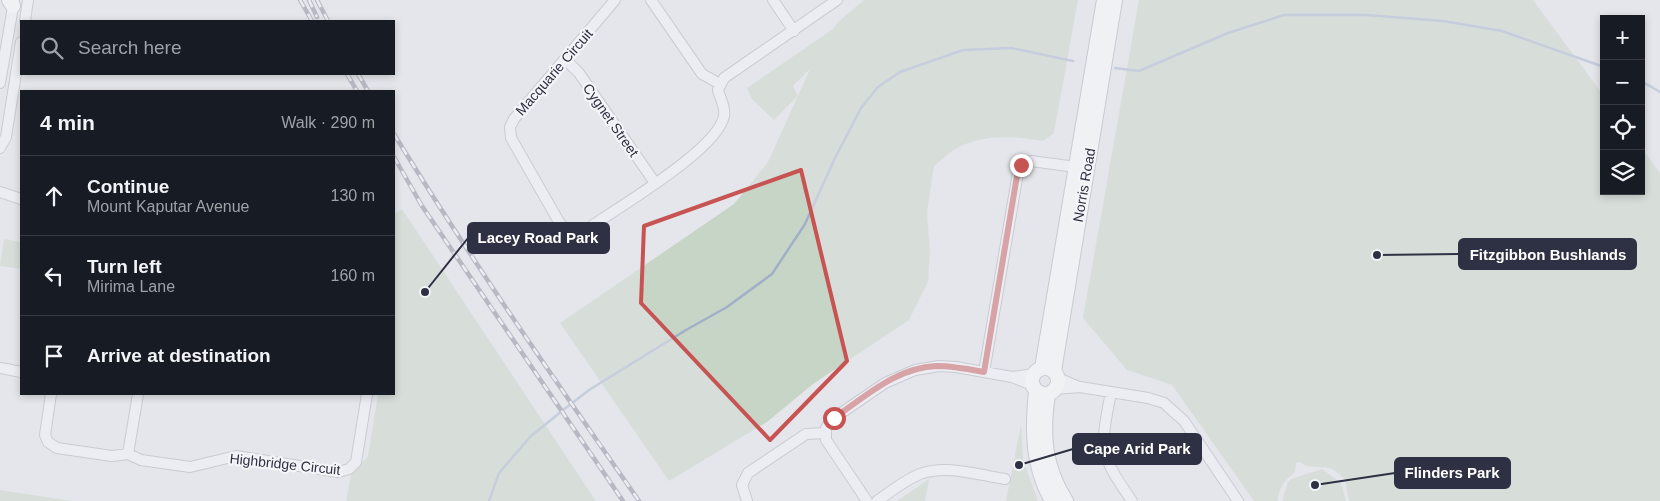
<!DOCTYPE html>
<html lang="en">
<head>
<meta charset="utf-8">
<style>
	body { margin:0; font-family:Helvetica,sans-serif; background:#20242c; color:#f1f3f6 }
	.controls { position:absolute; right:15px; top:15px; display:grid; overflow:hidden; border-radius:0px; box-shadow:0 2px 8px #0003 }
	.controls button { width:45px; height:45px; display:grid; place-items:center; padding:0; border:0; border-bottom:1px solid #363941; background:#171b24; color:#f1f3f6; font:25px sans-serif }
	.stop { position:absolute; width:15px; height:15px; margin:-11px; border:4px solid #c75353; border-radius:50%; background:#fff }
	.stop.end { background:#c75353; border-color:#fff; box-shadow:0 1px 5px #0008 }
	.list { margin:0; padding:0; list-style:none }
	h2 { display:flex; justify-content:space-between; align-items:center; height:65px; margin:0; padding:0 20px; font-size:21px }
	h2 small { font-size:16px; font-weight:400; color:#9ea1a6 }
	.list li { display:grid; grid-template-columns:32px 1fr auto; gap:15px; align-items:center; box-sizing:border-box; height:80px; padding:0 20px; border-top:1px solid #363941 }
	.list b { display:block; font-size:19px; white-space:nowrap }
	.list p { margin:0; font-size:16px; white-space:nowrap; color:#9ea1a6 }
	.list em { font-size:16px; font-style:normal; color:#9ea1a6 }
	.icon { flex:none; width:28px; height:28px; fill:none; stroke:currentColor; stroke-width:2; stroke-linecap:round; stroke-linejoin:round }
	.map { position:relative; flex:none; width:1660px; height:501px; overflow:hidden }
	.search { position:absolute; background:#171b24; box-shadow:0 2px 8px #0003; left:20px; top:20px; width:375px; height:55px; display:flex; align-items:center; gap:12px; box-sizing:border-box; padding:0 18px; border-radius:0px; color:#9ea1a6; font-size:19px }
	.panel { position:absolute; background:#171b24; box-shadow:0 2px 8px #0003; left:20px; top:90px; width:375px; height:305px; border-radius:0px }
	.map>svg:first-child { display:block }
</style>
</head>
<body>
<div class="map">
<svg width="1660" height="501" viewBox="0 0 1660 501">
	<rect width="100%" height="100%" fill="#e4e6eb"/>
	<path fill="#c7d5c6" d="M864,0h214l-24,133 -11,8c-28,-5 -61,-7 -88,8 -7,4 -14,12 -21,17l-7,46 3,40 -2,30 -19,38 -96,64 -46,38 -98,59 -109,-158 174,-119 34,-42 42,-93 -17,17 5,10 -24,24 -22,-21 -5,-11 86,-59 5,-7z
		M1139,0h394l71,96v95h37v-44l19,26v328h-311l-4,-22 -8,-7 -7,-4 -24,-2 -6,-4 -4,1 -1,9c-10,8 -17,16 -17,29h-24l-82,-116 -45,-15 -44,-52z
		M402,209l194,292h-250l5,-26 17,-19 10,-62h16v-180z
		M4,239l17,3v27l-21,-3z
		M1021,425l2,34 15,42h-32z
		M1322,469l19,14 5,18h-64l6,-19 3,-3z
		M929,479l-4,22h-28z
		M0,490l72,11h-72z"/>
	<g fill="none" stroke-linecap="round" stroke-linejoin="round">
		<path stroke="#a2afc9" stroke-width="2.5" d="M1115,68l24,3 89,-38 56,-18h82l77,6 59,10 102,36
			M1641,81l19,11
			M489,501l10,-28 32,-37 36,-29 22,-17 97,-60 41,-23 45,-33 33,-50 30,-66 26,-50 17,-21 22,-15 63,-22 48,-2 62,13"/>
		<defs>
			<path id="minor" d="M615,0l-101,119 -4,8 1,11 48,84c7,9 16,13 27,8 29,-21 132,-80 138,-114 2,-9 -4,-17 -6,-26l6,-12 113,-78
				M651,0l51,74 18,10
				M773,0l21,31
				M25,21l3,-21
				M565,59l14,14 76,110
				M0,83l14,-82
				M0,148l6,-11 15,-95
				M0,192l21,7
				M0,368l21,4
				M984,372l35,-205 4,-4 8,-2 45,6
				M1012,377l22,-3
				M1058,378l21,9
				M1056,389l24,-2 68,11 16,5 20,18 54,80
				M1111,392c-11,58 -13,60 21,109
				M51,394l-6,41 3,7 9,6 55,8 16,-2 13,6 49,7 46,-11 102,16 11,-3 7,-7 11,-68
				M128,454l10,-60
				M747,501l-5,-16 6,-12 58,-39 19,-1
				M867,501l-41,-61v-12l8,-10 51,-35 30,-13 24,-4 17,1 56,10 20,8
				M877,501c13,-9 28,-21 43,-27 26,-10 58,1 85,5"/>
			<path id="major" d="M9,0l4,6
				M1032 381a13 13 0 1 1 26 0a13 13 0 1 1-26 0Z
				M1042,368l62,-368
				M1054,371l61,-371
				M1036,391c-4,40 -4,75 16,110
				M1048,394c-6,40 -4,72 18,107"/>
		</defs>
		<use href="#minor" stroke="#a9acb5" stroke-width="12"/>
		<use href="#major" stroke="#a4a9b6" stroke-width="16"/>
		<use href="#minor" stroke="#f7f7fa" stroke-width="10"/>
		<use href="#major" stroke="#fff" stroke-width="14"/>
		<defs>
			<path id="rail" d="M300,0l12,21
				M309,0l8,17
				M317,0l11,21
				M347,74l10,17
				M358,74l10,17
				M394,134c77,126 161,246 245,367
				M394,157l28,49 201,295"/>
		</defs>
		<use href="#rail" stroke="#7f8394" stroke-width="4.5"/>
		<use href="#rail" stroke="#f4f5f8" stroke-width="2.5" stroke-dasharray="8" stroke-linecap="butt"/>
	</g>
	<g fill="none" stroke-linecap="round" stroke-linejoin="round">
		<path stroke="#c75353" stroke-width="6" d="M834,418c31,-21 63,-51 103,-52 16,0 31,3 47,6l34,-202 3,-5"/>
	</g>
	<path d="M0 0H1660V501H0ZM801,170l46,191 -77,79 -129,-137 3,-77z" fill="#e4e6eb" fill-opacity=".55" fill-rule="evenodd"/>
	<path fill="none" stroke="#c75353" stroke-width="4" stroke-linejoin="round" d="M801,170l46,191 -77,79 -129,-137 3,-77z"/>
	<g text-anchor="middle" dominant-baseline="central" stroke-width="4.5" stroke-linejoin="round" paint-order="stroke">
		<g font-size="14" fill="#2d3143" stroke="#f4f5f8">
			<text transform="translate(554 72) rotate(-49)">Macquarie Circuit</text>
			<text transform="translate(611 120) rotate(55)">Cygnet Street</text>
			<text transform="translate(1084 185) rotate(-80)">Norris Road</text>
			<text transform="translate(285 464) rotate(6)">Highbridge Circuit</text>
		</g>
	</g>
	<path fill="none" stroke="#2d3143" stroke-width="2" d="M425 292L468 238M1377 255L1459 254M1019 465L1073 449M1315 485L1395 473"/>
	<g fill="#2d3143" stroke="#f4f5f8" stroke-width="2">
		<circle cx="425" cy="292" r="5"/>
		<circle cx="1377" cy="255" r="5"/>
		<circle cx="1019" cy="465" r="5"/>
		<circle cx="1315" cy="485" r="5"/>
	</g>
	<g fill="#2d3143" stroke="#2d3143" stroke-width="2">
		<rect x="468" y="223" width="141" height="30" rx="5"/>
		<rect x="1459" y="239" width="177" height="30" rx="5"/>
		<rect x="1073" y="434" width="128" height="30" rx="5"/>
		<rect x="1395" y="458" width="115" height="30" rx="5"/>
	</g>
	<g font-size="15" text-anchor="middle" font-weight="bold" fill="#fff">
		<text x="538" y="243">Lacey Road Park</text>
		<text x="1548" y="260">Fitzgibbon Bushlands</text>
		<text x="1137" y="454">Cape Arid Park</text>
		<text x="1452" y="478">Flinders Park</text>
	</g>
</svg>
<div class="controls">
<button>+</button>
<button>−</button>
<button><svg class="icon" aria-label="locate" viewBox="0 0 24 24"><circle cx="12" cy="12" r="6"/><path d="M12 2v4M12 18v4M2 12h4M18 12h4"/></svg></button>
<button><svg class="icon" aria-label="layers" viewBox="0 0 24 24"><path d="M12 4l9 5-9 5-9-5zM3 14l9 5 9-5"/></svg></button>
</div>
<div class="stop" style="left:834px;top:418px"></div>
<div class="stop end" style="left:1021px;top:165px"></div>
<div class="search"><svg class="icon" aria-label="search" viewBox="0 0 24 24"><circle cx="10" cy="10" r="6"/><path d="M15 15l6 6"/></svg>Search here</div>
<section class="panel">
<h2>4 min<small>Walk · 290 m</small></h2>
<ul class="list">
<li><svg class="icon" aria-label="ahead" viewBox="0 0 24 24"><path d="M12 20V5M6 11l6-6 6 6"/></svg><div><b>Continue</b><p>Mount Kaputar Avenue</p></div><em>130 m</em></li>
<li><svg class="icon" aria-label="left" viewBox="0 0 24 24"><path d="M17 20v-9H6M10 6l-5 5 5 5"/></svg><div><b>Turn left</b><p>Mirima Lane</p></div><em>160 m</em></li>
<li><svg class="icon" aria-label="arrive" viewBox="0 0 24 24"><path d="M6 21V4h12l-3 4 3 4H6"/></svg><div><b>Arrive at destination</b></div></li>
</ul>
</section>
</div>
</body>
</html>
